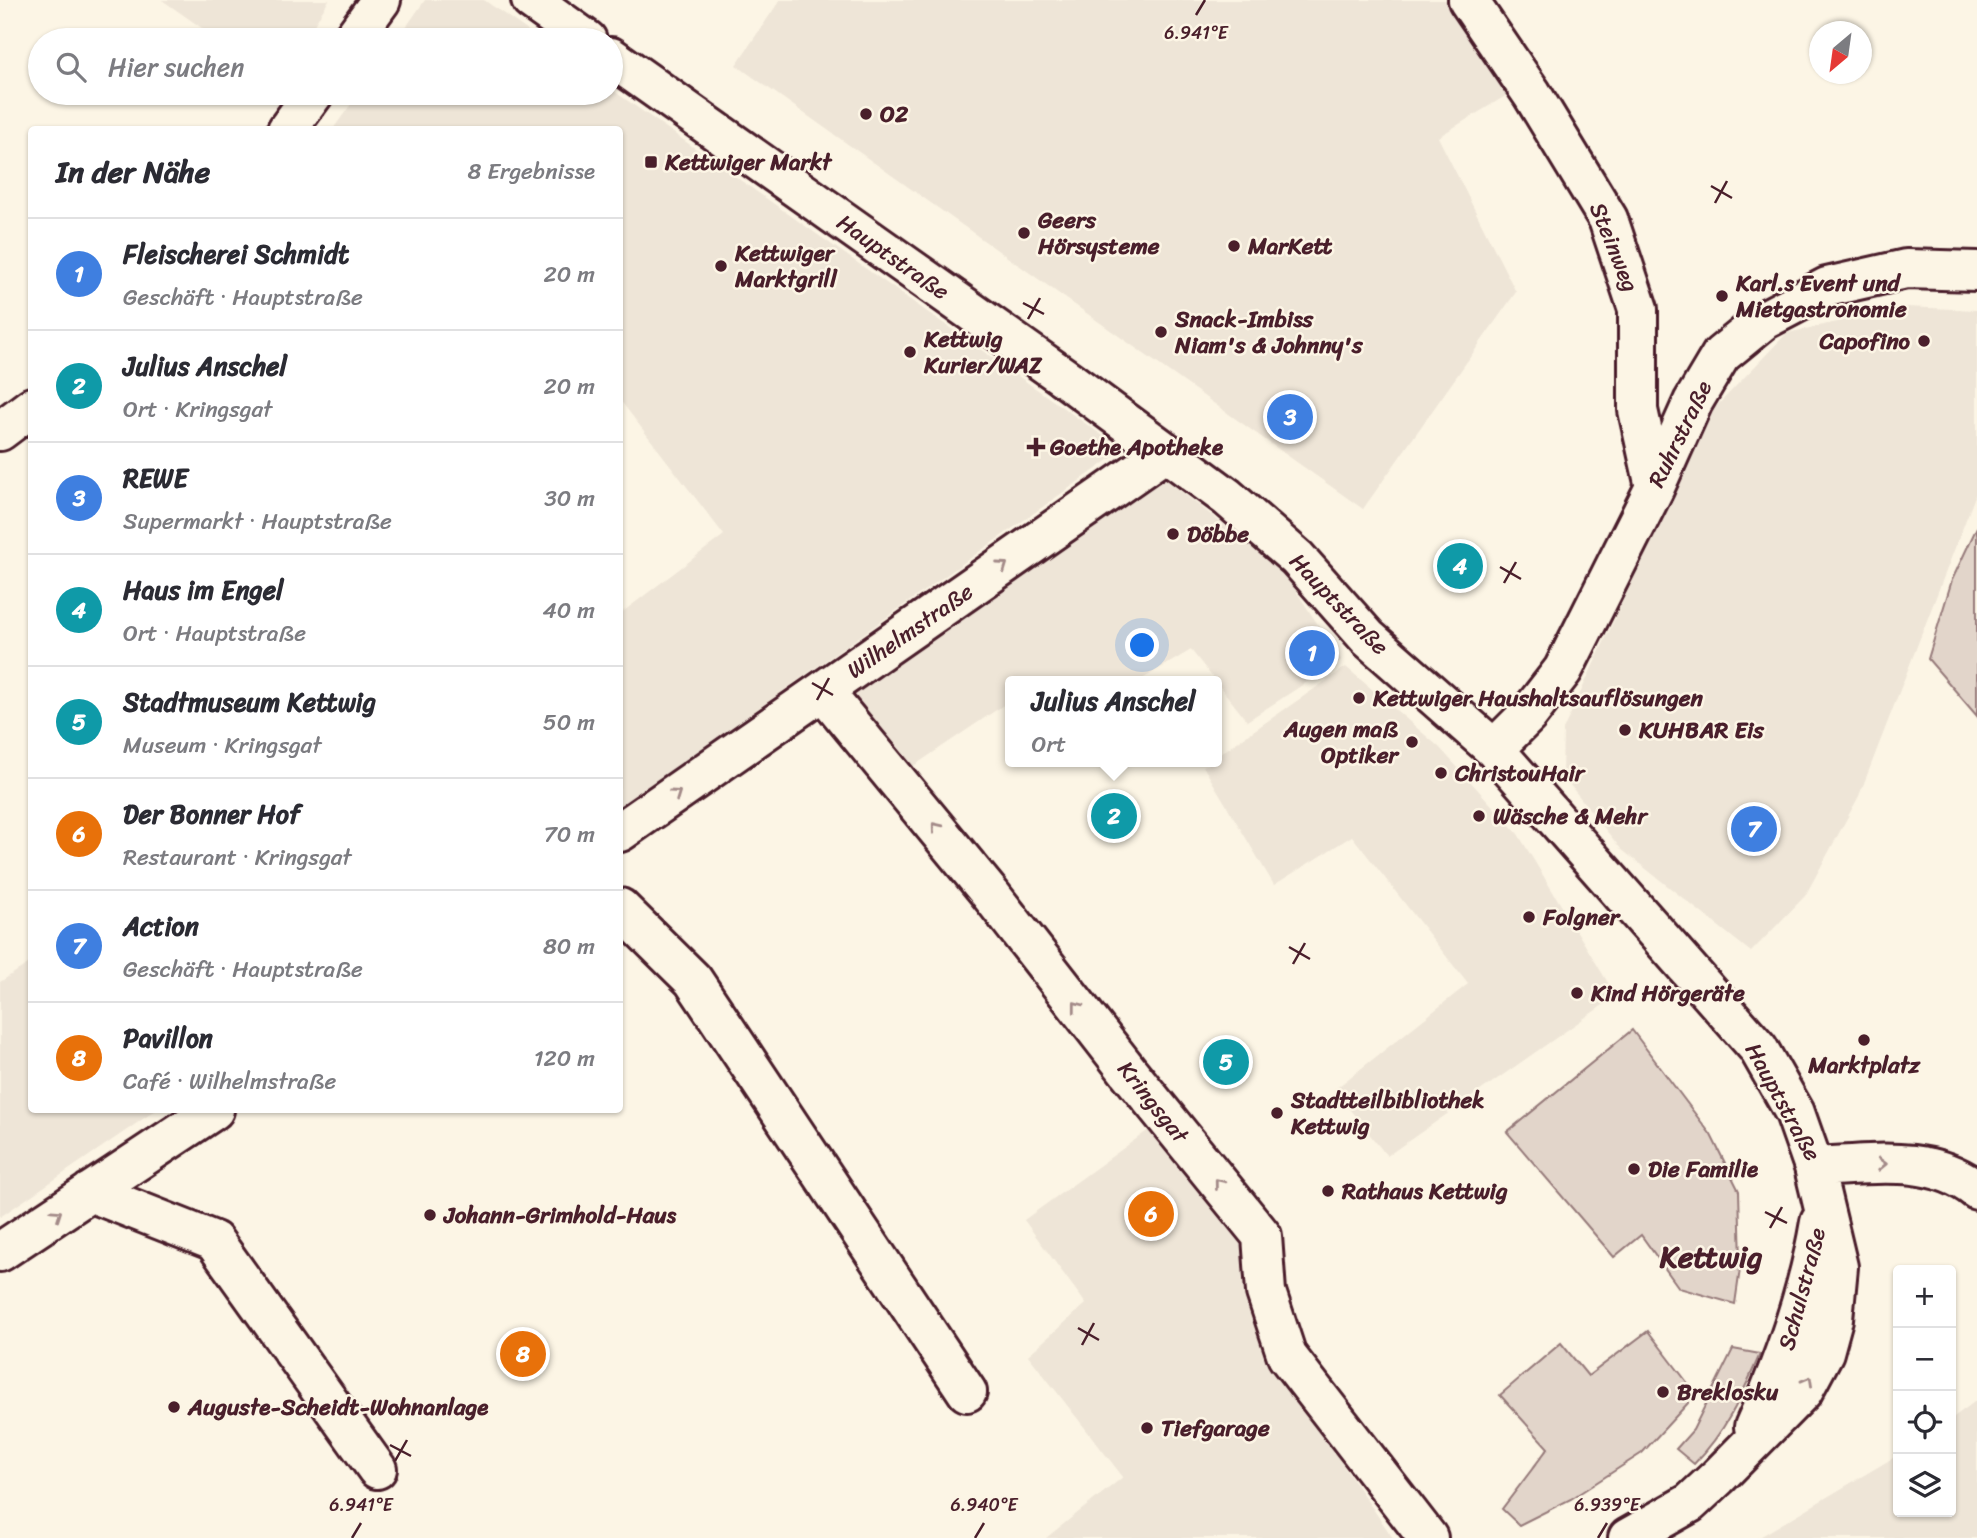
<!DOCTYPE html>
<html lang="de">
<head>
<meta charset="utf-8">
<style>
	body { margin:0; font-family:Sriracha,sans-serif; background:#f2f2f3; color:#2b2b33 }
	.controls { position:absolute; right:21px; bottom:21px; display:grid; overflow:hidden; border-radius:7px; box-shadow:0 2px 5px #0004 }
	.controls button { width:63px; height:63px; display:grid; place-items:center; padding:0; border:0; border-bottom:2px solid #e1e1e2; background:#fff; color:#2b2b33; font:35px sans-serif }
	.compass { position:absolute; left:1809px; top:21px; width:63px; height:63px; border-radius:50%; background:#fff; box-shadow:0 2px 5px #0004; rotate:209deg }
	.you { position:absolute; left:1143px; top:646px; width:24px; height:24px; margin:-18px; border:5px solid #fff; border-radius:50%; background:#1a73e8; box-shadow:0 0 0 10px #1a73e833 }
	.badge { display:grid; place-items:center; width:46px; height:46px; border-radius:50%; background:#4a1f2b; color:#fff; font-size:23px; font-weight:700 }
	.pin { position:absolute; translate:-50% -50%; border:4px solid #fff; box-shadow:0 2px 7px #0006 }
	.popup { position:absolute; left:1005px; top:676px; width:217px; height:91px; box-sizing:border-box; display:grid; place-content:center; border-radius:7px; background:#fff; filter:drop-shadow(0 2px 5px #0005); font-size:23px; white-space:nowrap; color:#7c7c81 }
	.popup b { font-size:26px; color:#2b2b33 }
	.popup::after { content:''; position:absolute; left:50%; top:100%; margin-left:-14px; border:14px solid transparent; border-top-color:#fff }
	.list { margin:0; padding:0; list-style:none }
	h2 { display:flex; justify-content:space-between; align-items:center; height:91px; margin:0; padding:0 28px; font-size:30px }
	h2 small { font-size:23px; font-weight:400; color:#7c7c81 }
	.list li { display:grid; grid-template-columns:46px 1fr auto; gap:21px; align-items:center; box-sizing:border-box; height:112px; padding:0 28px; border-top:2px solid #e1e1e2 }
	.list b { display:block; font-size:26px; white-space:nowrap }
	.list p { margin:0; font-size:23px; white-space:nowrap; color:#7c7c81 }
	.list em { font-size:23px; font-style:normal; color:#7c7c81 }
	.icon { flex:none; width:38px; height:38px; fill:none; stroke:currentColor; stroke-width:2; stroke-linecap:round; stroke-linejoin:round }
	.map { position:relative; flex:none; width:1977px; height:1538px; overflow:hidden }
	.search { position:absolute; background:#fff; box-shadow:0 2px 5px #0004; left:28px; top:28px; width:595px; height:77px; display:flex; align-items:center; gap:18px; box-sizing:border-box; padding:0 24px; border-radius:38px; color:#7c7c81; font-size:26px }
	.panel { position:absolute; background:#fff; box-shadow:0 2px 5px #0004; left:28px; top:126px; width:595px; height:987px; border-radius:7px }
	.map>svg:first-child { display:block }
</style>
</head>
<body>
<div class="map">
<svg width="1977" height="1538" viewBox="0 0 1977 1538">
	<rect width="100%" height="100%" fill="#fcf5e5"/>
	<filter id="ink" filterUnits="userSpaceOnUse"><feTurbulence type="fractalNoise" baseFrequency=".0143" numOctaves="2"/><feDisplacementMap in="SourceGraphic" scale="14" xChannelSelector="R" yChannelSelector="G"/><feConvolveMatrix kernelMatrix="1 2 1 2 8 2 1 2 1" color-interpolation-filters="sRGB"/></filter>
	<g filter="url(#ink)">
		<path fill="#eee5d7" d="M162,0h167l-24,40h-86z
			M425,0h59l57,40h-144z
			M780,0h667l65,92 -74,45 78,155 -153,217 -627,-444z
			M611,89l512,361 -503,356v-192l104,-79 -104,-135v-270l-287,-1 26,-36h252z
			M1905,307l72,3v181l-118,305 -54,100 -54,56 -130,-103 -59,-74 1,-45 148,-318 76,-79z
			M1165,479l118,92 58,89 -94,61 -56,-71 -52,31h-128v19l-99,67 -59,-73z
			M1346,667l93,80 79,87 98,162 -229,160 -53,-66 134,-106 -116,-148 -78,49 -71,-119 14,-4v-6z
			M31,962l1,148h124l-156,107v-235z
			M1150,1129l106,112 15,120 122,177h-347l77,-61 -95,-122 58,-51 -62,-84z
			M1977,1400v138h-219l140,-83v57h53v-93z"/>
		<path fill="#e2d5ca" stroke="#967a7a" stroke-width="2" d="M1977,527v189l-49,-57 24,-79z
			M1632,1030l79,105 28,56 2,71 -6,42 -56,-16 -38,-53 -27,22 -107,-125z
			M1648,1331l42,55 -1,16 -47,51 -71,46 -52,26 -17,-16 46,-61 -48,-53 61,-52 27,33z
			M1733,1349l27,5c-18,41 -34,78 -66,110l-18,-15 17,-19z"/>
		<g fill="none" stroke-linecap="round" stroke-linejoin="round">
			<defs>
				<path id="minor" d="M531,0l56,40
					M1468,0l64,94 76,125 30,90v101l17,77
					M352,40l29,-40
					M611,57l457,323 159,117 70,61 71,80 126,111 264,299 37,65 19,54 24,100 -5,52 -9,33 -21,39 -85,86 -28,26 -62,35
					M287,130l27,-37
					M0,431l32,-24
					M824,692l167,203 137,176 134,165 4,56 21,64 141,182
					M1494,749l34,-34 35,-45 92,-183 38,-85 28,-47 43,-35 63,-33 79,-18 71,2
					M620,832l544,-379
					M620,908l73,72 274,412
					M1814,1167c54,-2 117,-14 163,23
					M90,1192l124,49 163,228
					M0,1252l214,-142
					M1754,1427c30,-66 54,-133 66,-205"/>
			</defs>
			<use href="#minor" stroke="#4a1f2b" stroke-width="44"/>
			<use href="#minor" stroke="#fcf5e5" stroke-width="38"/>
		</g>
		<defs><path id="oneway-chevron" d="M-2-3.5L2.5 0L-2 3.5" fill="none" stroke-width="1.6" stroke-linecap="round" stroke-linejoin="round" transform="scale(1.75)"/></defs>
		<g stroke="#a38a88">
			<use href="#oneway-chevron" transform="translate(1003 566) rotate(-35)"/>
			<use href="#oneway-chevron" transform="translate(676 794) rotate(-35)"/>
			<use href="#oneway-chevron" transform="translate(936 827) rotate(-129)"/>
			<use href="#oneway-chevron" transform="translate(1077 1006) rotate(-128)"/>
			<use href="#oneway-chevron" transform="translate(1882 1164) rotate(-2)"/>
			<use href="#oneway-chevron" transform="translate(1219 1183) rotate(-129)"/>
			<use href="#oneway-chevron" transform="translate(57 1214) rotate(-34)"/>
			<use href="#oneway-chevron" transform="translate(1808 1381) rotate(-61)"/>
		</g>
	</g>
	<path fill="none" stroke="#4a1f2b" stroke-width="2.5" d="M1196,15l9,-15M1711,186l21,12M1715,203l12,-22M1023,303l21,11M1028,319l12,-21M1500,567l21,12M1504,583l12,-21M812,683l21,12M817,700l12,-22M1289,947l21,12M1293,964l12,-21M1765,1212l22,11M1770,1228l12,-21M1078,1328l21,12M1082,1345l12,-22M390,1445l21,11M395,1461l12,-21M352,1538l9,-15M975,1538l9,-15M1598,1538l9,-15"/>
	<g fill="#4a1f2b" stroke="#fcf5e5" stroke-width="2.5">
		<circle cx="866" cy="114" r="7"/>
		<rect x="644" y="155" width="14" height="14" rx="3.5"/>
		<circle cx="1024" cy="233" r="7"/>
		<circle cx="1234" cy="246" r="7"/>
		<circle cx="721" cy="266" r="7"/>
		<circle cx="1722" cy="296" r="7"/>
		<circle cx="1161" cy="332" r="7"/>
		<circle cx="1924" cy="341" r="7"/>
		<circle cx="910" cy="352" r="7"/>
		<path d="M1032.5 436.5h7v7h7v7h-7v7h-7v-7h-7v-7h7z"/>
		<circle cx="1173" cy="534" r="7"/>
		<circle cx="1359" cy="698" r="7"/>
		<circle cx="1625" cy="730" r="7"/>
		<circle cx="1412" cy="742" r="7"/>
		<circle cx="1441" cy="773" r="7"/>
		<circle cx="1479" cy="816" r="7"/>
		<circle cx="1529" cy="917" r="7"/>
		<circle cx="1577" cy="993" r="7"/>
		<circle cx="1864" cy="1040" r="7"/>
		<circle cx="1277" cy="1113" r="7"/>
		<circle cx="1634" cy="1169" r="7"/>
		<circle cx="1328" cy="1191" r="7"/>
		<circle cx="430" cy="1215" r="7"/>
		<circle cx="1663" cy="1392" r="7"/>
		<circle cx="174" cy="1407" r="7"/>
		<circle cx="1147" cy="1428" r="7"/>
	</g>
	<g text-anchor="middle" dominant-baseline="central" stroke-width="5" stroke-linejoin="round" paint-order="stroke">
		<g font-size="23" font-weight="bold" fill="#4a1f2b" stroke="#fcf5e5" text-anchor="start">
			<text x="880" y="114">O2</text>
			<text x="665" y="162">Kettwiger Markt</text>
			<text x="1038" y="220">Geers<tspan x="1038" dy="26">Hörsysteme</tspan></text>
			<text x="1248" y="246">MarKett</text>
			<text x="735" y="253">Kettwiger<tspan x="735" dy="26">Marktgrill</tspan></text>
			<text x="1736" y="283">Karl.s Event und<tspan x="1736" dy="26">Mietgastronomie</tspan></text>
			<text x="1175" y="319">Snack-Imbiss<tspan x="1175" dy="26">Niam's &amp; Johnny's</tspan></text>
			<text x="924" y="339">Kettwig<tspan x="924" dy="26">Kurier/WAZ</tspan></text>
			<text x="1910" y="341" text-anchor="end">Capofino</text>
			<text x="1050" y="447">Goethe Apotheke</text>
			<text x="1187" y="534">Döbbe</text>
			<text x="1373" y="698">Kettwiger Haushaltsauflösungen</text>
			<text x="1398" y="729" text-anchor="end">Augen maß<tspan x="1398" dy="26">Optiker</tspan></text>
			<text x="1639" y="730">KUHBAR Eis</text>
			<text x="1455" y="773">ChristouHair</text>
			<text x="1493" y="816">Wäsche &amp; Mehr</text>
			<text x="1543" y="917">Folgner</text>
			<text x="1591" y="993">Kind Hörgeräte</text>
			<text x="1864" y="1065" text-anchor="middle">Marktplatz</text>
			<text x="1291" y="1100">Stadtteilbibliothek<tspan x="1291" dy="26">Kettwig</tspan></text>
			<text x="1648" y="1169">Die Familie</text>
			<text x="1342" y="1191">Rathaus Kettwig</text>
			<text x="444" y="1215">Johann-Grimhold-Haus</text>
			<text x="1677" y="1392">Breklosku</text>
			<text x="188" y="1407">Auguste-Scheidt-Wohnanlage</text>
			<text x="1161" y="1428">Tiefgarage</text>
		</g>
		<g font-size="23" fill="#4a1f2b" stroke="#fcf5e5">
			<text transform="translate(1614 247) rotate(68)">Steinweg</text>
			<text transform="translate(893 257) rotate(35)">Hauptstraße</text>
			<text transform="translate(1680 434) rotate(-64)">Ruhrstraße</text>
			<text transform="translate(1339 604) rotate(46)">Hauptstraße</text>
			<text transform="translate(910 631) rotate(-35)">Wilhelmstraße</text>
			<text transform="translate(1153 1102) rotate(51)">Kringsgat</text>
			<text transform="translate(1783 1102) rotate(61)">Hauptstraße</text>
			<text transform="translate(1802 1289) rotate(-75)">Schulstraße</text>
		</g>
		<g font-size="30" font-weight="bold" fill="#4a1f2b" stroke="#fcf5e5">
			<text x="1711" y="1257">Kettwig</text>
		</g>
	</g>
	<g font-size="18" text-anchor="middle" fill="#4a1f2b" stroke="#fcf5e5" stroke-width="5" stroke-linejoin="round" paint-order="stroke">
		<text x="1196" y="39">6.941°E</text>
		<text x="361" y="1511">6.941°E</text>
		<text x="984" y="1511">6.940°E</text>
		<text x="1607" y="1511">6.939°E</text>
	</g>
</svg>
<div class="controls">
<button>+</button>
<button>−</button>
<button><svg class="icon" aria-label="locate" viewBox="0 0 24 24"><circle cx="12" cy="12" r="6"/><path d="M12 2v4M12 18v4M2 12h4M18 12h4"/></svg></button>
<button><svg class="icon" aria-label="layers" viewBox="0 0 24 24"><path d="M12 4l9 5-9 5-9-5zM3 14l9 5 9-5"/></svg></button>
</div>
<svg class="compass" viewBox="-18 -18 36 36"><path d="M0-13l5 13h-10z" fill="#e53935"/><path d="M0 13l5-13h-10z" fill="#7c7c81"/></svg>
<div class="you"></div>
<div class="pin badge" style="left:1312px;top:653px;background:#3f7fe0">1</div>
<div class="pin badge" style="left:1114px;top:816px;background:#0f9aa8">2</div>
<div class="popup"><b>Julius Anschel</b>Ort</div>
<div class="pin badge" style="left:1290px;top:417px;background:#3f7fe0">3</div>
<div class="pin badge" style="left:1460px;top:566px;background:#0f9aa8">4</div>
<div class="pin badge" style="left:1226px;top:1062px;background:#0f9aa8">5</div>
<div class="pin badge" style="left:1151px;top:1214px;background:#e8710a">6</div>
<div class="pin badge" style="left:1754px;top:829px;background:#3f7fe0">7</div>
<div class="pin badge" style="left:523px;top:1354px;background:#e8710a">8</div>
<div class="search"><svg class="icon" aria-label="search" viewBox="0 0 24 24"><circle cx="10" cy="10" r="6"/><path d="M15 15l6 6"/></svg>Hier suchen</div>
<section class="panel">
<h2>In der Nähe<small>8 Ergebnisse</small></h2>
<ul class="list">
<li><span class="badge" style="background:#3f7fe0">1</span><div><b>Fleischerei Schmidt</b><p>Geschäft · Hauptstraße</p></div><em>20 m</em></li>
<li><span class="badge" style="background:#0f9aa8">2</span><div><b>Julius Anschel</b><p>Ort · Kringsgat</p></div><em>20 m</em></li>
<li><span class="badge" style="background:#3f7fe0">3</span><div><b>REWE</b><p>Supermarkt · Hauptstraße</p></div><em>30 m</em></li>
<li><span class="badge" style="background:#0f9aa8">4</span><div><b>Haus im Engel</b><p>Ort · Hauptstraße</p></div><em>40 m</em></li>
<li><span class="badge" style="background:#0f9aa8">5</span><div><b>Stadtmuseum Kettwig</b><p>Museum · Kringsgat</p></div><em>50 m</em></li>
<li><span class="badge" style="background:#e8710a">6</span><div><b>Der Bonner Hof</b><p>Restaurant · Kringsgat</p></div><em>70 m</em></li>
<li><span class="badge" style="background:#3f7fe0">7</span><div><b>Action</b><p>Geschäft · Hauptstraße</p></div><em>80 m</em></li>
<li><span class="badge" style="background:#e8710a">8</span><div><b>Pavillon</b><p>Café · Wilhelmstraße</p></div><em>120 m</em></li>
</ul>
</section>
</div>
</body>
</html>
